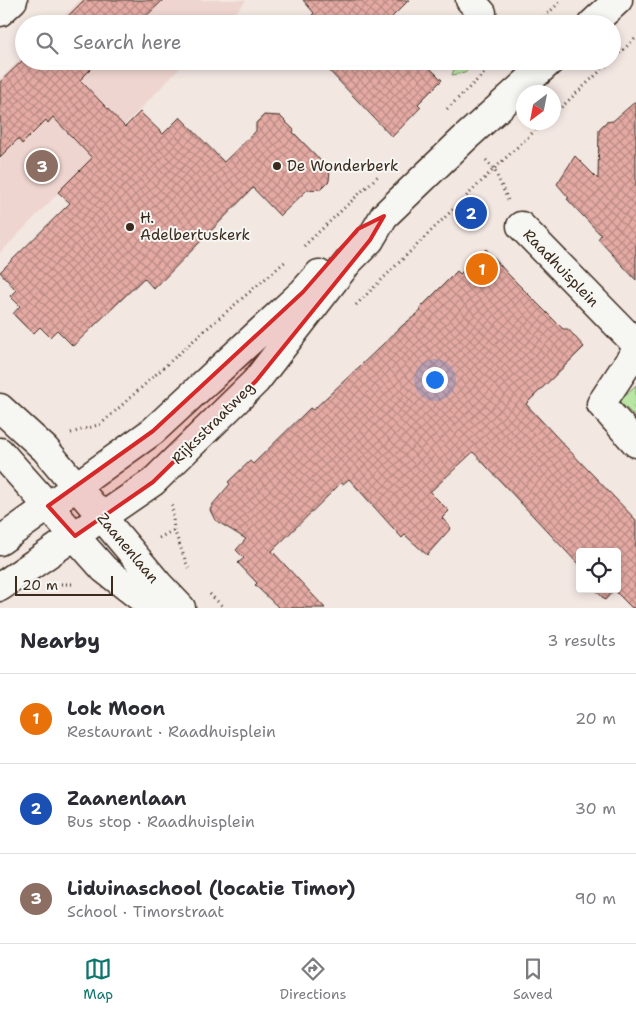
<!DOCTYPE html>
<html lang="en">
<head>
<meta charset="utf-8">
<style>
	body { margin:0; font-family:"Shantell Sans",sans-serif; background:#f7f7f7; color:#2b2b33 }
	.controls { position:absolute; right:15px; bottom:15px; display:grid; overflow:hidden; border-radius:5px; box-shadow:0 2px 8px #0003 }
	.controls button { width:45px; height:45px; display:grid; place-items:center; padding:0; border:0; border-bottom:1px solid #e1e1e2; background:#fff; color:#2b2b33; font:25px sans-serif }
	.compass { position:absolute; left:516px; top:85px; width:45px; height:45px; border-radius:50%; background:#fff; box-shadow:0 2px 8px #0003; rotate:212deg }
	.scale { position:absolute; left:15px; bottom:12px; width:98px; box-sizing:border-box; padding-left:5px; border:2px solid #3b2a1e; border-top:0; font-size:14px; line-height:18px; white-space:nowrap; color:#3b2a1e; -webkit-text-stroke:4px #f6f6f2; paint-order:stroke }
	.you { position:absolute; left:434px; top:379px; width:18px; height:18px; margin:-12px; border:4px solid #fff; border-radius:50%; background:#1a73e8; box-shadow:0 0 0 8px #1a73e833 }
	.badge { display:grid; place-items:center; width:32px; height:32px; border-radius:50%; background:#0f766e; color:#fff; font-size:16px; font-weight:700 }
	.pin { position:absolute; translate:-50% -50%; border:2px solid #fff; box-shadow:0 1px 5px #0006 }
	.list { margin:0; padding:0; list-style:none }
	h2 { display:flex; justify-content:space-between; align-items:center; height:65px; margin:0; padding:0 20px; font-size:21px }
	h2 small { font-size:16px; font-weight:400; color:#7c7c81 }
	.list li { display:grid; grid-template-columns:32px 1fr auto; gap:15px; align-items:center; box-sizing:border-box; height:90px; padding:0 20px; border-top:1px solid #e1e1e2 }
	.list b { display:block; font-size:19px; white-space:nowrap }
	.list p { margin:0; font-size:16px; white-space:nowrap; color:#7c7c81 }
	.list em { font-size:16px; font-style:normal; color:#7c7c81 }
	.icon { flex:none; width:28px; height:28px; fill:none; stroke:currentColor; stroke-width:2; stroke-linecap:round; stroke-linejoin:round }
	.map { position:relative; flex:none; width:636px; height:608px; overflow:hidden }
	.search { position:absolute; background:#fff; box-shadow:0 2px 8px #0003; left:15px; right:15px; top:15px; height:55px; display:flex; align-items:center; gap:12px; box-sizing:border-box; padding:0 18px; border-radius:28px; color:#7c7c81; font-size:19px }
	.sheet { height:335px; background:#fff }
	nav { display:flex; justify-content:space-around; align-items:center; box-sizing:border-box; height:70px; border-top:1px solid #e1e1e2; background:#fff; font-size:14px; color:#7c7c81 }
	nav a { display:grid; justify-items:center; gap:2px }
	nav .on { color:#0f766e }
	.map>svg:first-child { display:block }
</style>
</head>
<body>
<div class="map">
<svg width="636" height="608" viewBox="0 0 636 608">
	<defs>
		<pattern id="grass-tufts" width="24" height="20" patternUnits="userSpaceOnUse" patternTransform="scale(1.25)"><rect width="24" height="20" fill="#b9e6a4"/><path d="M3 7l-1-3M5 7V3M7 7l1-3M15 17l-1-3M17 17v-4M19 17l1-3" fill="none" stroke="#a0c58d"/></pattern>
		<pattern id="building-cross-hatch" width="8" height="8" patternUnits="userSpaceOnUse" patternTransform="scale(1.25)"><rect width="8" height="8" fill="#e5aaa4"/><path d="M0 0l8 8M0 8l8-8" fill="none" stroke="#bb8b85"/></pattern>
	</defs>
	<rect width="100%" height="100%" fill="#f3e7e2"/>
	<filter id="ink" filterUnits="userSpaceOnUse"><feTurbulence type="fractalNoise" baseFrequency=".02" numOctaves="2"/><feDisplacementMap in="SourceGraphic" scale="10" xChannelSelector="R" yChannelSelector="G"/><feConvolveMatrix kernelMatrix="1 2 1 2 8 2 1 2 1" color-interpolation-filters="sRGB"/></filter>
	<g filter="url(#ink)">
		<path fill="#efd5cf" d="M80,0h164l2,1 -22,23h-168z
			M24,56v5h163l-187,192v-174z"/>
		<path fill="url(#grass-tufts)" stroke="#7a8861" d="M459,61h18l-12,12 -13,2 4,-11z
			M636,385v33l-17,-17z"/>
		<path fill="url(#building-cross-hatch)" stroke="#3b2a1e" d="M84,0h79l-25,24h-78z
			M303,0h106l-24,24h-81l10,-11z
			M24,59v2h75l-19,19 45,47 15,-15 23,22 17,-17 44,45 32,-31v-8l8,-8 16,1 14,14 -1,2 37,38 -1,11 -8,8 -14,1 -27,26 -27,-28 -99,101 -10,-11 -71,68 -16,-16 -7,7 -10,-10 -7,7 -20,-20 7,-8 -10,-10 6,-6 -16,-18 70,-69 -12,-11 34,-34 -39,-41 -5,6 -2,-3 -24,24 -4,-5 -18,18v-75z
			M320,61h103l19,19 -24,24 3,3 -29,30z
			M636,101v179l-38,-41 3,-4 -34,-36 2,-1 -12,-14 18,-28 23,23 1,-50 7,-7 7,-1z
			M486,249l22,25 55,55h5l16,18 -58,57 41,44 69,72v88h-4l-18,-18 -9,10 -10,-11h22v-37h-37v14l-107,-114 -43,40 19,19 -7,7 9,10 -24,27 -22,-20 -3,3 -53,-59 -6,5 -2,-1 -69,68 53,57h-46l-24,-23 2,-2 -19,-20 6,-5 -8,-8 10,-11 -31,-19 -5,-10 3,-6 17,-20 -2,-2 22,-21 3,3 57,-56 3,2 46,-43 44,-42 18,-14 -2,-2 38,-38 3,3z"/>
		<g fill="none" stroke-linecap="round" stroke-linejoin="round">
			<defs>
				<path id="minor" d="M470,0l12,13
					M0,12l13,-12
					M521,226l115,118
					M636,351l-35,53 35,39"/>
				<path id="tertiary" d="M0,408l45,41 114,136 22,23
					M0,452l104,117 50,39"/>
				<path id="secondary" d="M592,24l26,-24
					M0,541l153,-110 150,-139 16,-18
					M0,587l153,-105 103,-101 93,-120 21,-21 14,-24 80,-77 86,-78"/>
			</defs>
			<use href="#minor" stroke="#3b2a1e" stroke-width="31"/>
			<use href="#tertiary" stroke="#3b2a1e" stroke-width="31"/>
			<use href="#secondary" stroke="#3b2a1e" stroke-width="31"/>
			<path stroke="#3b2a1e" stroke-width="3" stroke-dasharray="1 4" stroke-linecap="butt" d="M537,24l25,-24
				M612,60l24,-22
				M447,109l50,-48
				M554,114l57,-53
				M486,160l8,9 14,31
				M304,246l76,-72
				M356,305l138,-136 50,-47
				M71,433l30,-9 103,-93 82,-70
				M172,505l2,25 15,40
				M159,538l15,-8
				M61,584h14
				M210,594l14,14"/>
			<use href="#minor" stroke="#f6f6f2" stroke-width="28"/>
			<use href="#tertiary" stroke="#f6f6f2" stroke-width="28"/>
			<use href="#secondary" stroke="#f6f6f2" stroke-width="28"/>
		</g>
	</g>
	<path fill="#d62828" fill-opacity="0.2" stroke="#d62828" stroke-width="4" stroke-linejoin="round" d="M384,216l-14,24 -114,141 -103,101 -78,54 -27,-30 105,-75 150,-139 55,-63z"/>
	<g fill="#3b2a1e" stroke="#f6f6f2" stroke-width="2">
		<circle cx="277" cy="166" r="5"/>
		<circle cx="130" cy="227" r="5"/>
	</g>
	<g text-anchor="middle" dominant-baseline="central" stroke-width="4" stroke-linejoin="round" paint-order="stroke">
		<g font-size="15" fill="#3b2a1e" stroke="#f6f6f2" text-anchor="start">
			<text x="287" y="166">De Wonderberk</text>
			<text x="140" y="218">H.<tspan x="140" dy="17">Adelbertuskerk</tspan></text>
		</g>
		<g font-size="15" fill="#3b2a1e" stroke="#f6f6f2">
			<text transform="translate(561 268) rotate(46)">Raadhuisplein</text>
			<text transform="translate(213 423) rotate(-45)">Rijksstraatweg</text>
			<text transform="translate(128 548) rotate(50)">Zaanenlaan</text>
		</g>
	</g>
</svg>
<div class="controls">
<button><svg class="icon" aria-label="locate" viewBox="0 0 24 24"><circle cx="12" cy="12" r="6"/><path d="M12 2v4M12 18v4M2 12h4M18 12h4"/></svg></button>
</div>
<svg class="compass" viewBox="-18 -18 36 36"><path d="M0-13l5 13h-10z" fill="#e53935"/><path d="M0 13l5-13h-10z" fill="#7c7c81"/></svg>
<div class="scale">20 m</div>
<div class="you"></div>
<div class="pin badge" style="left:482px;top:269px;background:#e8710a">1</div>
<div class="pin badge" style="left:471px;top:213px;background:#1a4fb4">2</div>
<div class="pin badge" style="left:42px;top:166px;background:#8d6e63">3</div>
<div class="search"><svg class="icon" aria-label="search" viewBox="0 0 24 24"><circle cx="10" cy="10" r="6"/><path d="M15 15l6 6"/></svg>Search here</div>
</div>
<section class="sheet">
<h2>Nearby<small>3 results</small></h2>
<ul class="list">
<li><span class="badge" style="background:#e8710a">1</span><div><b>Lok Moon</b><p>Restaurant · Raadhuisplein</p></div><em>20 m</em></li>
<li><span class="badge" style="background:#1a4fb4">2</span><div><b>Zaanenlaan</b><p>Bus stop · Raadhuisplein</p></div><em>30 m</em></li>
<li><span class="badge" style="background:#8d6e63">3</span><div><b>Liduinaschool (locatie Timor)</b><p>School · Timorstraat</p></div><em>90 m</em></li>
</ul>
</section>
<nav>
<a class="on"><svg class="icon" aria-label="map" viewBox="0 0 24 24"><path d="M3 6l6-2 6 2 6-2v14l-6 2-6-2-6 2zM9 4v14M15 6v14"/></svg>Map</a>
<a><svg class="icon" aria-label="directions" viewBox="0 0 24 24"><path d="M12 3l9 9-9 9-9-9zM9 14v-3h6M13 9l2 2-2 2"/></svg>Directions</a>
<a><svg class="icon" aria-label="saved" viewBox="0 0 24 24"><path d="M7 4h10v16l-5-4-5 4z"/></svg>Saved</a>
</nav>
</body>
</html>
